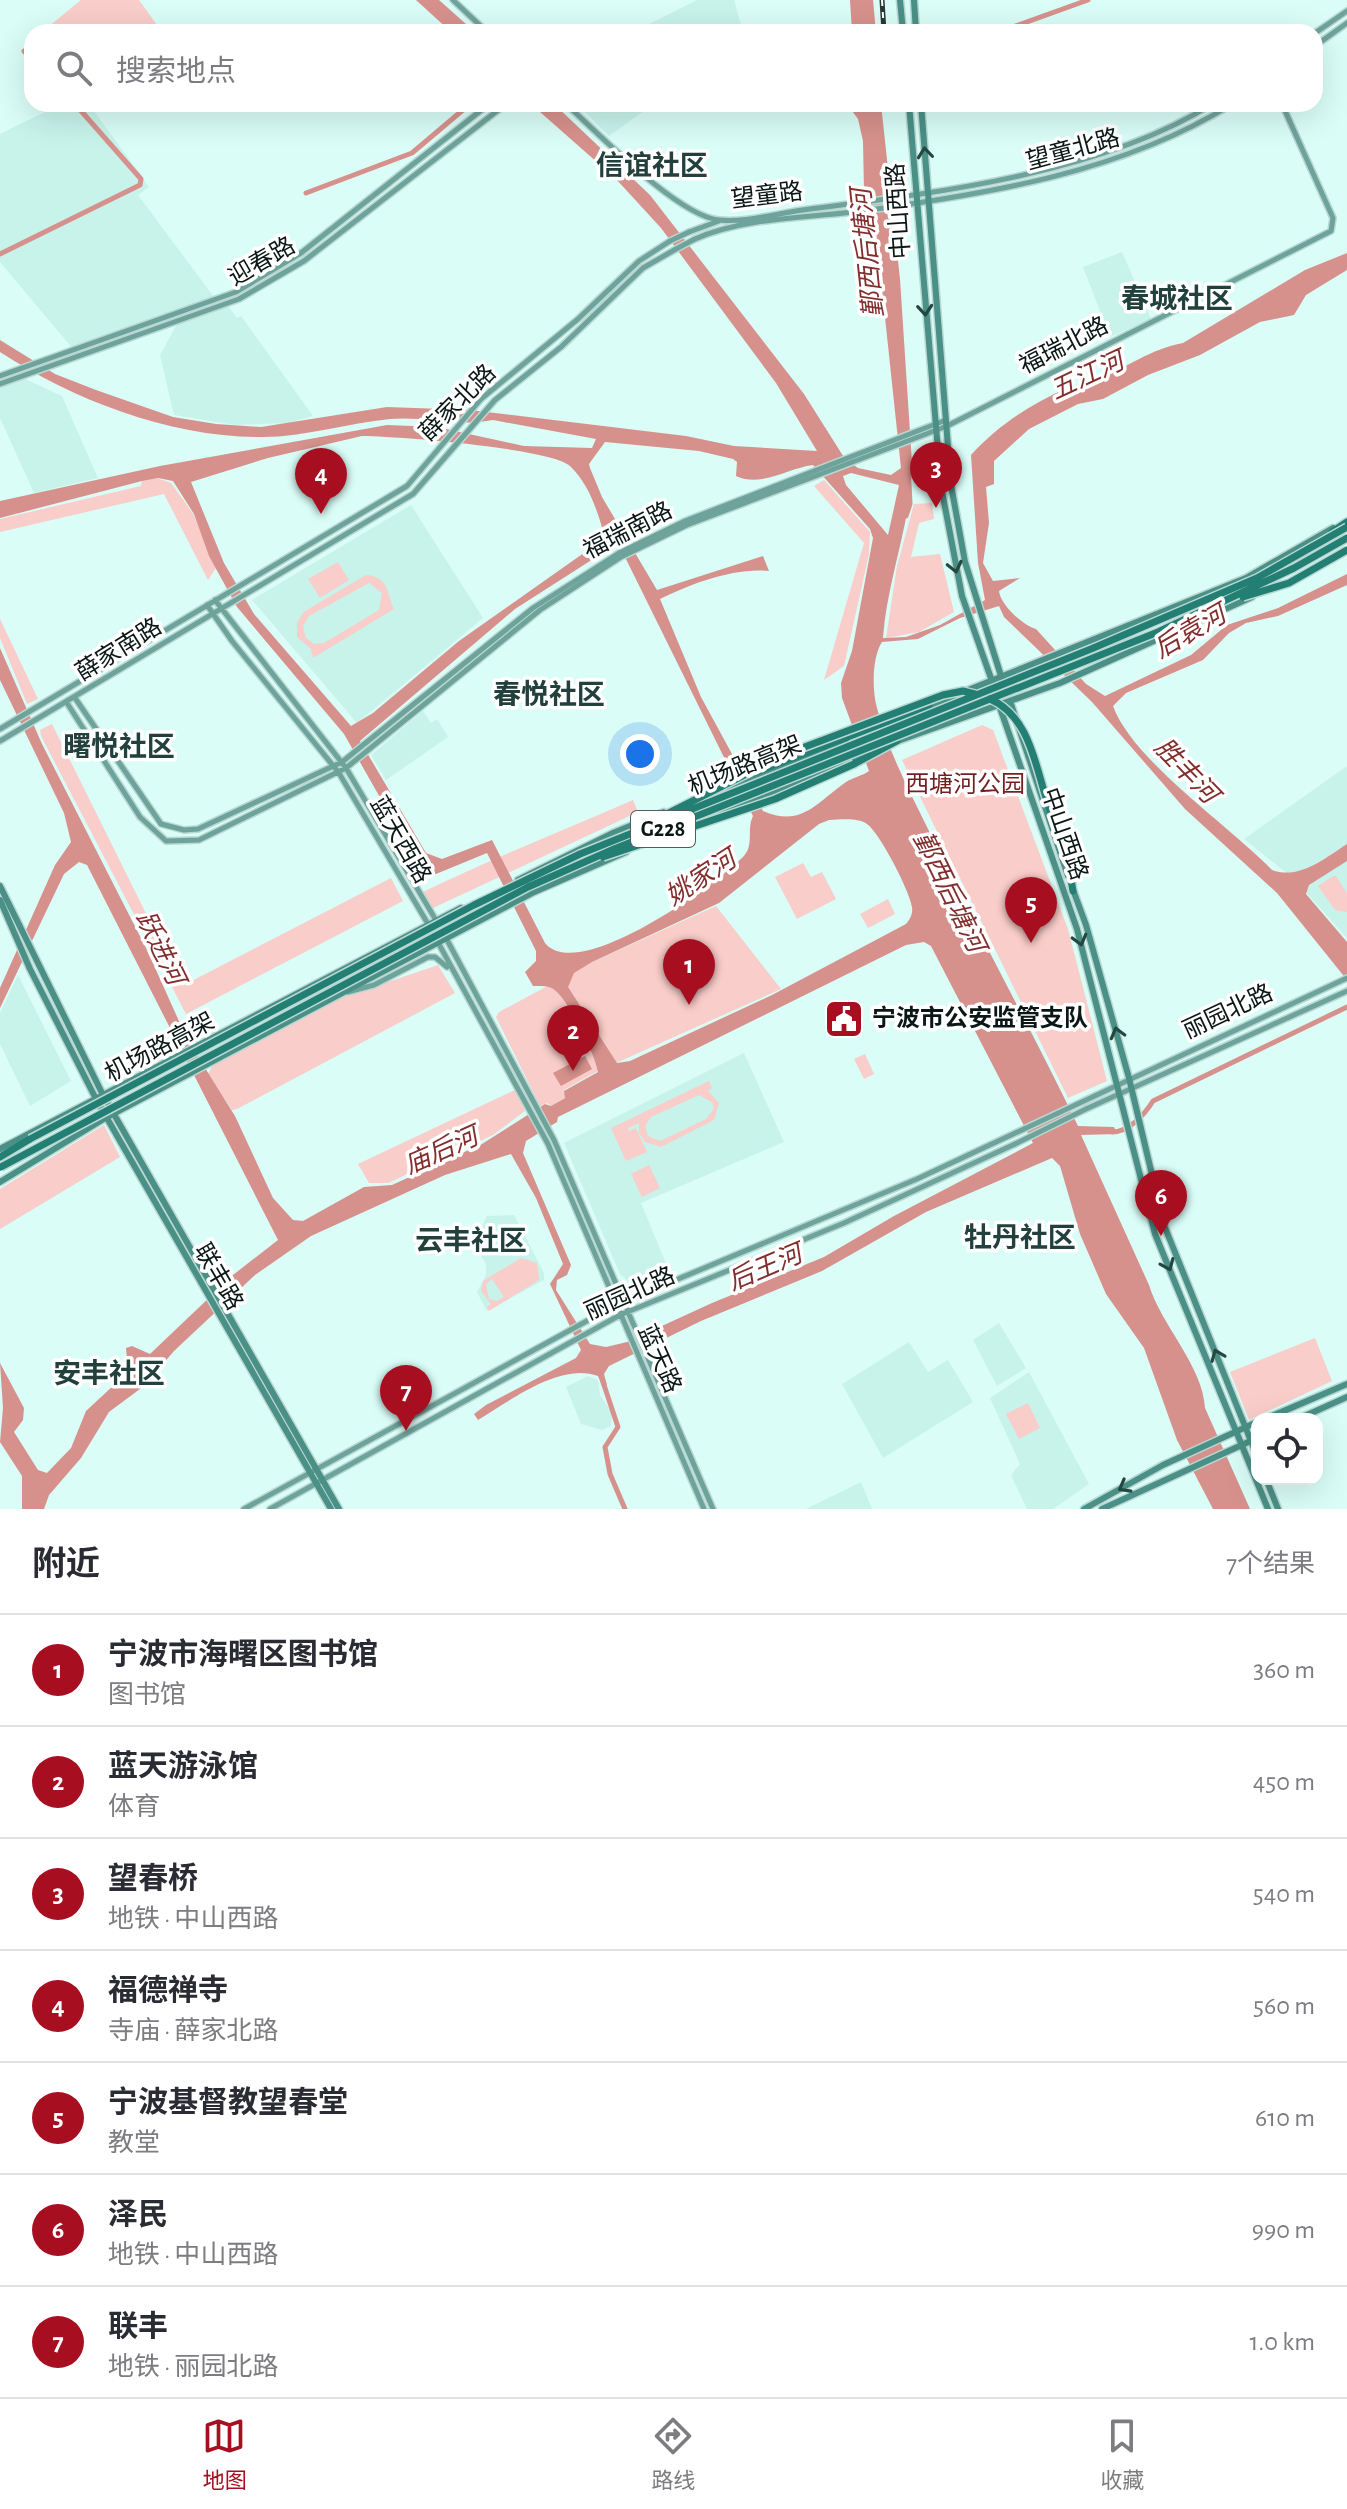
<!DOCTYPE html>
<html lang="zh">
<head>
<meta charset="utf-8">
<style>
	body { margin:0; font-family:"Alegreya Sans","Noto Sans SC",sans-serif; background:#f7f7f7; color:#2b2b33 }
	.controls { position:absolute; right:24px; bottom:24px; display:grid; overflow:hidden; border-radius:16px; box-shadow:0 8px 32px #0002 }
	.controls button { width:72px; height:72px; display:grid; place-items:center; padding:0; border:0; border-bottom:2px solid #e1e1e2; background:#fff; color:#2b2b33; font:40px sans-serif }
	.you { position:absolute; left:640px; top:754px; width:28px; height:28px; margin:-20px; border:6px solid #fff; border-radius:50%; background:#1a73e8; box-shadow:0 0 0 12px #1a73e833 }
	.badge { display:grid; place-items:center; width:52px; height:52px; border-radius:50%; background:#a70f20; color:#fff; font-size:26px; font-weight:700 }
	.pin { position:absolute; translate:-50% -66px; filter:drop-shadow(0 2px 4px #0008) }
	.pin::after { content:''; position:absolute; top:42px; width:28px; height:24px; background:inherit; clip-path:polygon(0 0,100% 0,50% 100%) }
	.list { margin:0; padding:0; list-style:none }
	h2 { display:flex; justify-content:space-between; align-items:center; height:104px; margin:0; padding:0 32px; font-size:34px }
	h2 small { font-size:26px; font-weight:400; color:#7c7c81 }
	.list li { display:grid; grid-template-columns:52px 1fr auto; gap:24px; align-items:center; box-sizing:border-box; height:112px; padding:0 32px; border-top:2px solid #e1e1e2 }
	.list b { display:block; font-size:30px; white-space:nowrap }
	.list p { margin:0; font-size:26px; white-space:nowrap; color:#7c7c81 }
	.list em { font-size:26px; font-style:normal; color:#7c7c81 }
	.icon { flex:none; width:44px; height:44px; fill:none; stroke:currentColor; stroke-width:2; stroke-linecap:round; stroke-linejoin:round }
	.map { position:relative; flex:none; width:1347px; height:1509px; overflow:hidden }
	.search { position:absolute; background:#fff; box-shadow:0 8px 32px #0002; left:24px; right:24px; top:24px; height:88px; display:flex; align-items:center; gap:20px; box-sizing:border-box; padding:0 28px; border-radius:24px; color:#7c7c81; font-size:30px }
	.sheet { height:888px; background:#fff }
	nav { display:flex; justify-content:space-around; align-items:center; box-sizing:border-box; height:112px; border-top:2px solid #e1e1e2; background:#fff; font-size:22px; color:#7c7c81 }
	nav a { display:grid; justify-items:center; gap:4px }
	nav .on { color:#a70f20 }
	.map>svg:first-child { display:block }
</style>
</head>
<body>
<div class="map">
<svg width="1347" height="1509" viewBox="0 0 1347 1509">
	<rect width="100%" height="100%" fill="#dafdf7"/>
	<path fill="#c7f3eb" d="M697,0h37l9,32h-110z
		M61,104h28l60,83 -11,8 76,102 -141,52 -73,-87v-128z
		M577,104h77l-45,32z
		M1122,252l29,67 -41,18 -27,-70z
		M228,306l9,12 4,-2 72,100 -25,7 -53,2 -61,-10 -14,-60 17,-31z
		M23,378l39,18 36,82 -64,15 -34,-75v-32z
		M411,505l72,113 -126,105 -105,-123z
		M423,711l8,12 6,-4 11,18 -62,43 -15,-25z
		M1347,766v172l-53,-59 -50,-40z
		M18,975l53,106 -41,25 -30,-62v-31z
		M744,1053l40,89 -143,61 28,68 -32,13 -8,-2 -9,-8 -56,-131z
		M514,1215l30,58v7l-57,31 -10,-19 9,-17v-11l-9,-15 -1,-11 11,-22z
		M999,1323l27,45 -29,18 -24,-46z
		M909,1342l19,30 20,-12 25,42 -90,56 -41,-74z
		M1029,1372l60,112 -36,25h-26l-16,-34 9,-11 -30,-66z
		M588,1376l10,4 2,15 12,17 -1,14 -9,4 -21,-6 -15,-37z
		M861,1482l11,27h-66z"/>
	<path fill="#f9cdc9" fill-rule="evenodd" d="M81,0h58l23,32h-120z
		M157,478l14,5 23,32 22,53 -8,12 -44,-86 -164,38v-13l141,-33 1,-5z
		M824,480l46,52 -1,22 -25,112 -20,14 40,-137 -50,-57z
		M932,503l2,16 -15,4 -8,34 29,-3 14,58 -35,20 -33,6 11,-72 17,-62z
		M338,562l11,18 -29,18 -12,-19z
		M366,575c24,2 20,18 28,34l-81,49 -2,-9 -14,-12v-15l8,-11zM369,583l13,10 -3,17 -55,33 -10,1 -8,-6 -3,-12 6,-10z
		M0,619l38,80 -11,5 -27,-66z
		M52,724l130,262 209,-108 12,23 -217,113 -145,-278 -1,-6z
		M982,725l11,5 75,199 39,152 -39,17 -166,-338z
		M633,800l5,12 -205,96 -10,-16c69,-34 140,-61 210,-92z
		M803,863l8,14 11,-5 14,27 -39,20 -22,-42z
		M1335,875l12,18v19l-12,-2 -17,-24z
		M888,899l7,15 -27,14 -8,-14z
		M716,906l65,83 -185,83 -32,18 2,7 -15,9 -4,-3 -7,3 -44,-89 3,-5 93,-50z
		M438,965l17,28 -218,116 -5,1 -24,-36 4,-8 129,-68z
		M865,1054l9,20 -10,5 -10,-20z
		M709,1081l3,7 -4,3 11,12 -5,17 -53,27 -16,-5 -6,-9v-10l-11,5 1,3 7,-3 11,24 -21,9 -15,-33zM699,1095l13,7 2,7 -8,10 -46,22 -12,-5 -3,-10 6,-9z
		M517,1089l8,22 -32,24 -105,48h-19l-11,-19z
		M104,1125l16,32 -120,72v-40z
		M649,1165l11,23 -18,9 -11,-23z
		M521,1258l16,5 2,17 -50,31 -2,-4 4,-3 -10,-13 2,-10zM492,1279l12,18 -7,4 -8,-2 -3,-15z
		M1315,1338l17,43 -83,39 -19,-48z
		M1028,1403l12,25 -21,11 -13,-25z"/>
	<path fill="#d7918c" fill-rule="evenodd" d="M416,0h23l36,32h-24z
		M850,0h23l3,32h-24z
		M531,104h23l96,91 154,199 41,65 13,9 33,7 10,-7 -26,-245 -11,-31 -1,-51 -5,-22 -11,-15h34l19,175 12,184c0,58 -25,116 -29,175l23,-1 34,-12 45,-25 -7,-37 -7,-108c27,-30 60,-51 96,-67 10,-5 21,-4 30,-8 30,-13 54,-31 86,-37l122,-73 42,-17v17l-41,25 -12,20 -34,7 -60,33 -52,20 -45,24 -25,5 -49,25 -35,32v23l-8,3 3,36 -6,40 10,18 27,-3 -21,13c1,13 24,35 37,38l50,55 19,12 86,-41 36,-30 51,-17 69,-34v11l-69,31 -32,7 -17,10 -26,27 -77,33 -13,13c20,55 117,120 159,164 27,10 52,-11 75,-26v17l-38,24 -3,9 41,48v38l-70,-87 -92,-84 -93,-107 -88,-85 -5,-11 -39,12 -42,21 -36,3c-10,15 -10,48 -5,66 11,44 35,88 55,129 46,97 99,191 146,289l36,1 3,7 -36,1 68,150c12,40 54,81 56,123l45,101h-37l-36,-69 -33,-92 -38,-54 -26,-60 -20,-68 -8,-8 -126,54 -104,59 -121,50 -92,45 -5,8 3,11 -5,1 -4,-10c-38,-14 -88,25 -120,44l-4,-6 12,-9 90,-47 5,-8 -31,-66 13,-20 -27,-66 -25,-44 -66,21 -134,61 -56,39 -81,76 -30,35 -35,26 -28,46 -32,37 -5,14h-22v-33l-22,-34 3,-34 -3,-45 24,45 -1,12 -9,12 24,38 9,3 24,-25 15,-37 42,-39 -2,-24 6,-2 18,8 83,-79 45,-35 -191,-375 -8,-3 -15,12 -64,134v-20l55,-123 16,-23 -7,-29 -64,-133v-32l42,96 106,208 39,87 48,77 38,82 20,22 10,1 61,-34 28,-2 90,-41 63,-40 6,2 14,-8 -1,-7 34,-19c-4,-20 -26,-65 -41,-80 -7,-7 -14,-6 -24,-6l-8,-14 11,-11v-10l-49,-98 -51,21 -12,1 -80,-141 -107,-127 -28,-51 -15,-42 -21,-33 -15,-3 -16,3 -142,37v-17l160,-35 227,-41 50,2 87,19 68,2 4,-9 -103,-19c-33,7 -69,-4 -103,-1 -42,4 -85,18 -127,18 -90,1 -188,-36 -263,-85v-12l55,34 41,16 77,27 43,7 45,3 126,-20 83,3 216,26 48,10 83,5 -41,-68 -115,-155 -45,-49zM362,436c32,0 188,12 208,30 20,19 28,47 35,72l-146,103 -86,72 -22,13 -97,-112 -30,-51 -33,-81 77,-24zM605,442l94,9 34,8 4,3 -1,14c25,12 52,-8 77,-11l57,64 3,9 -21,113 -11,32 1,15 27,73c-7,5 -15,6 -23,11 -29,20 -44,46 -83,29l-62,-114 -41,-98c30,-15 75,-32 109,-28l-6,-15 -106,34 -55,-93 -12,-29 -1,-4zM851,473l48,12 -11,50 -42,-50 -3,-9zM615,545l5,2 133,269c-7,14 2,29 -10,41 -28,28 -165,127 -198,86l-53,-103 -50,19 -16,-6 -66,-112 155,-132zM829,820c12,0 27,-3 38,4 12,8 43,67 45,83 1,7 -2,12 -6,17l-134,71 -142,66 -13,2 -49,-76 6,-14 18,-11 127,-59 100,-79zM924,942l7,4 102,197 -139,73 -70,41 -112,46 -85,39 -21,5 -16,-3 -34,-54 1,-10 10,-5 4,-10 -48,-112 3,-12 31,-19 1,-5 348,-172z
		M585,1056l7,13 -31,17 -8,-13z"/>
	<g fill="none" stroke-linecap="round" stroke-linejoin="round">
		<path stroke="#d7918c" stroke-width="5" d="M999,32l89,-32
			M24,51l8,9
			M306,193l106,-40 58,-49
			M0,254l140,-69 1,-6 -66,-75
			M906,516l4,-12 -1,-21
			M1112,1132c17,0 33,-18 41,-31l194,-94
			M603,1382l15,45 -13,20 5,27 15,35"/>
		<defs>
			<path id="secondary" d="M453,0l34,32
				M1315,33l32,-22
				M1315,46l32,-23
				M566,104c33,30 112,112 153,116 28,3 63,-8 91,-11 126,-16 293,-36 402,-105
				M689,232l30,-11
				M695,239c50,-22 113,-21 167,-28 126,-17 261,-39 370,-107
				M0,376l236,-84 65,-39 188,-149
				M0,384l239,-85 65,-38 202,-157
				M215,600l131,168 91,154
				M207,605l25,36 107,132 89,151 120,220 156,365
				M75,698l86,126 23,6 14,-1 144,-67 191,-154 86,-55 66,-32 261,-101
				M67,703l73,114 26,24 33,-1 147,-72 194,-158 81,-53 66,-32 260,-99 384,-195 2,-13 -51,-114
				M0,729l407,-243 74,-87 97,-80 61,-58 31,-20
				M0,741l413,-247 82,-94 66,-53 82,-79 33,-19
				M446,938l108,202 159,369
				M348,992l26,-7 54,-28h7l12,10
				M1086,1109l261,-118
				M244,1509l372,-204 301,-126 430,-201
				M270,1509l350,-194 224,-92 171,-79"/>
			<path id="primary" d="M900,0l3,32
				M914,0l2,32
				M909,104l32,382 21,110 31,88
				M921,104l30,381 14,77 37,117
				M1010,701l58,175
				M998,702l79,227 78,305 113,275
				M926,707l320,-129 87,-50
				M895,742l165,-59 192,-86
				M708,796l138,-55
				M703,820l167,-68
				M518,880l95,-47 51,-21
				M0,886l103,209 236,414
				M1072,887l14,38 43,153 35,147 93,231
				M0,900l30,69 66,130 235,410
				M0,1149l461,-241
				M0,1182l107,-65 425,-224 94,-41
				M1265,1419l82,-35
				M1298,1419l49,-22
				M1266,1479l12,30
				M1084,1509l79,-44 94,-43
				M1102,1509l155,-71"/>
			<path id="highway" d="M1332,532l15,-10
				M854,764l43,-23
				M748,775l181,-69
				M1047,801l21,60 5,30
				M0,1157l30,-18"/>
		</defs>
		<use href="#secondary" stroke="#b9d8d3" stroke-width="8"/>
		<use href="#primary" stroke="#b9d8d3" stroke-width="9"/>
		<use href="#highway" stroke="#b9d8d3" stroke-width="10"/>
		<use href="#secondary" stroke="#6ea39b" stroke-width="5"/>
		<use href="#primary" stroke="#4a9086" stroke-width="6"/>
		<use href="#highway" stroke="#237f74" stroke-width="7"/>
		<defs>
			<path id="rail" d="M882,0l2,32"/>
		</defs>
		<use href="#rail" stroke="#293936" stroke-width="5"/>
		<use href="#rail" stroke="#fff" stroke-width="2" stroke-dasharray="6" stroke-linecap="butt"/>
		<defs>
			<path id="secondary-bridge" d="M670,241l19,-9
				M676,249l19,-10
				M1015,1144l71,-35"/>
			<path id="highway-bridge" d="M1243,597l46,-14 58,-33
				M990,699c39,17 45,65 57,102
				M661,817l125,-63 157,-59 20,-4 12,3
				M603,857l172,-58 79,-35
				M30,1139l444,-234 106,-51 511,-205 166,-71 90,-51
				M1,1167l527,-280 86,-38 544,-217 136,-64 53,-30"/>
		</defs>
		<use href="#secondary-bridge" stroke="#b9d8d3" stroke-width="8" stroke-linecap="butt"/>
		<use href="#highway-bridge" stroke="#b9d8d3" stroke-width="10" stroke-linecap="butt"/>
		<use href="#secondary-bridge" stroke="#6ea39b" stroke-width="5"/>
		<use href="#highway-bridge" stroke="#237f74" stroke-width="7"/>
	</g>
	<defs><path id="oneway-chevron" d="M-2-3.5L2.5 0L-2 3.5" fill="none" stroke-width="1.6" stroke-linecap="round" stroke-linejoin="round" transform="scale(2)"/></defs>
	<g stroke="#244742">
		<use href="#oneway-chevron" transform="translate(925 153) rotate(-96)"/>
		<use href="#oneway-chevron" transform="translate(925 310) rotate(85)"/>
		<use href="#oneway-chevron" transform="translate(955 567) rotate(77)"/>
		<use href="#oneway-chevron" transform="translate(1080 940) rotate(75)"/>
		<use href="#oneway-chevron" transform="translate(1117 1033) rotate(-105)"/>
		<use href="#oneway-chevron" transform="translate(1168 1265) rotate(67)"/>
		<use href="#oneway-chevron" transform="translate(1217 1355) rotate(-112)"/>
		<use href="#oneway-chevron" transform="translate(1124 1487) rotate(151)"/>
	</g>
	<defs>
		<symbol id="civic-square" viewBox="-11 -11 22 22"><rect x="-9" y="-9" width="18" height="18" rx="4" fill="#a70f20" stroke="#fff"/><path d="M-.6-6.5H3V-4.5H.6V-3L4-1V1h2V6H-6V1h2V-1L-.6-3ZM-1.2 2.5V6h2.4V2.5Z" fill="#fff"/></symbol>
	</defs>
	<g fill-rule="evenodd">
		<use href="#civic-square" x="822" y="997" width="44" height="44"/>
	</g>
	<g text-anchor="middle" dominant-baseline="central" stroke-width="7" stroke-linejoin="round" paint-order="stroke">
		<rect fill="#fff" stroke="#545d5b" stroke-width="2" x="631" y="811" width="64" height="36" rx="6"/>
		<g font-size="22" font-weight="bold" fill="#0a1715">
			<text x="663" y="829">G228</text>
		</g>
		<g font-size="24" fill="#0a1715" stroke="#fff">
			<text transform="translate(1073 150) rotate(-15)">望童北路</text>
			<text transform="translate(767 196) rotate(-7)">望童路</text>
			<text transform="translate(899 211) rotate(-94)">中山西路</text>
			<text transform="translate(262 262) rotate(-30)">迎春路</text>
			<text transform="translate(1064 346) rotate(-27)">福瑞北路</text>
			<text transform="translate(458 403) rotate(-45)">薛家北路</text>
			<text transform="translate(628 531) rotate(-27)">福瑞南路</text>
			<text transform="translate(119 650) rotate(-32)">薛家南路</text>
			<text transform="translate(745 766) rotate(-22)">机场路高架</text>
			<text transform="translate(1064 834) rotate(71)">中山西路</text>
			<text transform="translate(400 840) rotate(60)">蓝天西路</text>
			<text transform="translate(1228 1012) rotate(-25)">丽园北路</text>
			<text transform="translate(160 1048) rotate(-28)">机场路高架</text>
			<text transform="translate(218 1277) rotate(60)">联丰路</text>
			<text transform="translate(630 1294) rotate(-24)">丽园北路</text>
			<text transform="translate(659 1359) rotate(66)">蓝天路</text>
		</g>
		<g font-size="24" fill="#711f20" stroke="#fff">
			<text x="965" y="785">西塘河公园</text>
		</g>
		<g font-size="24" font-weight="bold" fill="#0a1715" stroke="#fff" text-anchor="start">
			<text x="872" y="1019">宁波市公安监管支队</text>
		</g>
		<g font-size="26" font-style="italic" fill="#812e2d" stroke="#fff">
			<text transform="translate(868 253) rotate(-96)">鄞西后塘河</text>
			<text transform="translate(1087 376) rotate(-25)">五江河</text>
			<text transform="translate(1190 632) rotate(-30)">后袁河</text>
			<text transform="translate(1186 771) rotate(46)">胜丰河</text>
			<text transform="translate(701 878) rotate(-33)">姚家河</text>
			<text transform="translate(949 892) rotate(64)">鄞西后塘河</text>
			<text transform="translate(160 948) rotate(64)">跃进河</text>
			<text transform="translate(441 1151) rotate(-24)">庙后河</text>
			<text transform="translate(765 1268) rotate(-23)">后王河</text>
		</g>
		<g font-size="28" font-weight="bold" fill="#22403c" stroke="#fff">
			<text x="652" y="167">信谊社区</text>
			<text x="1177" y="300">春城社区</text>
			<text x="549" y="696">春悦社区</text>
			<text x="119" y="748">曙悦社区</text>
			<text x="1020" y="1239">牡丹社区</text>
			<text x="471" y="1242">云丰社区</text>
			<text x="109" y="1375">安丰社区</text>
		</g>
	</g>
</svg>
<div class="controls">
<button><svg class="icon" aria-label="locate" viewBox="0 0 24 24"><circle cx="12" cy="12" r="6"/><path d="M12 2v4M12 18v4M2 12h4M18 12h4"/></svg></button>
</div>
<div class="you"></div>
<div class="pin badge" style="left:689px;top:1005px">1</div>
<div class="pin badge" style="left:573px;top:1071px">2</div>
<div class="pin badge" style="left:936px;top:508px">3</div>
<div class="pin badge" style="left:321px;top:514px">4</div>
<div class="pin badge" style="left:1031px;top:943px">5</div>
<div class="pin badge" style="left:1161px;top:1236px">6</div>
<div class="pin badge" style="left:406px;top:1431px">7</div>
<div class="search"><svg class="icon" aria-label="search" viewBox="0 0 24 24"><circle cx="10" cy="10" r="6"/><path d="M15 15l6 6"/></svg>搜索地点</div>
</div>
<section class="sheet">
<h2>附近<small>7个结果</small></h2>
<ul class="list">
<li><span class="badge">1</span><div><b>宁波市海曙区图书馆</b><p>图书馆</p></div><em>360 m</em></li>
<li><span class="badge">2</span><div><b>蓝天游泳馆</b><p>体育</p></div><em>450 m</em></li>
<li><span class="badge">3</span><div><b>望春桥</b><p>地铁 · 中山西路</p></div><em>540 m</em></li>
<li><span class="badge">4</span><div><b>福德禅寺</b><p>寺庙 · 薛家北路</p></div><em>560 m</em></li>
<li><span class="badge">5</span><div><b>宁波基督教望春堂</b><p>教堂</p></div><em>610 m</em></li>
<li><span class="badge">6</span><div><b>泽民</b><p>地铁 · 中山西路</p></div><em>990 m</em></li>
<li><span class="badge">7</span><div><b>联丰</b><p>地铁 · 丽园北路</p></div><em>1.0 km</em></li>
</ul>
</section>
<nav>
<a class="on"><svg class="icon" aria-label="map" viewBox="0 0 24 24"><path d="M3 6l6-2 6 2 6-2v14l-6 2-6-2-6 2zM9 4v14M15 6v14"/></svg>地图</a>
<a><svg class="icon" aria-label="directions" viewBox="0 0 24 24"><path d="M12 3l9 9-9 9-9-9zM9 14v-3h6M13 9l2 2-2 2"/></svg>路线</a>
<a><svg class="icon" aria-label="saved" viewBox="0 0 24 24"><path d="M7 4h10v16l-5-4-5 4z"/></svg>收藏</a>
</nav>
</body>
</html>
